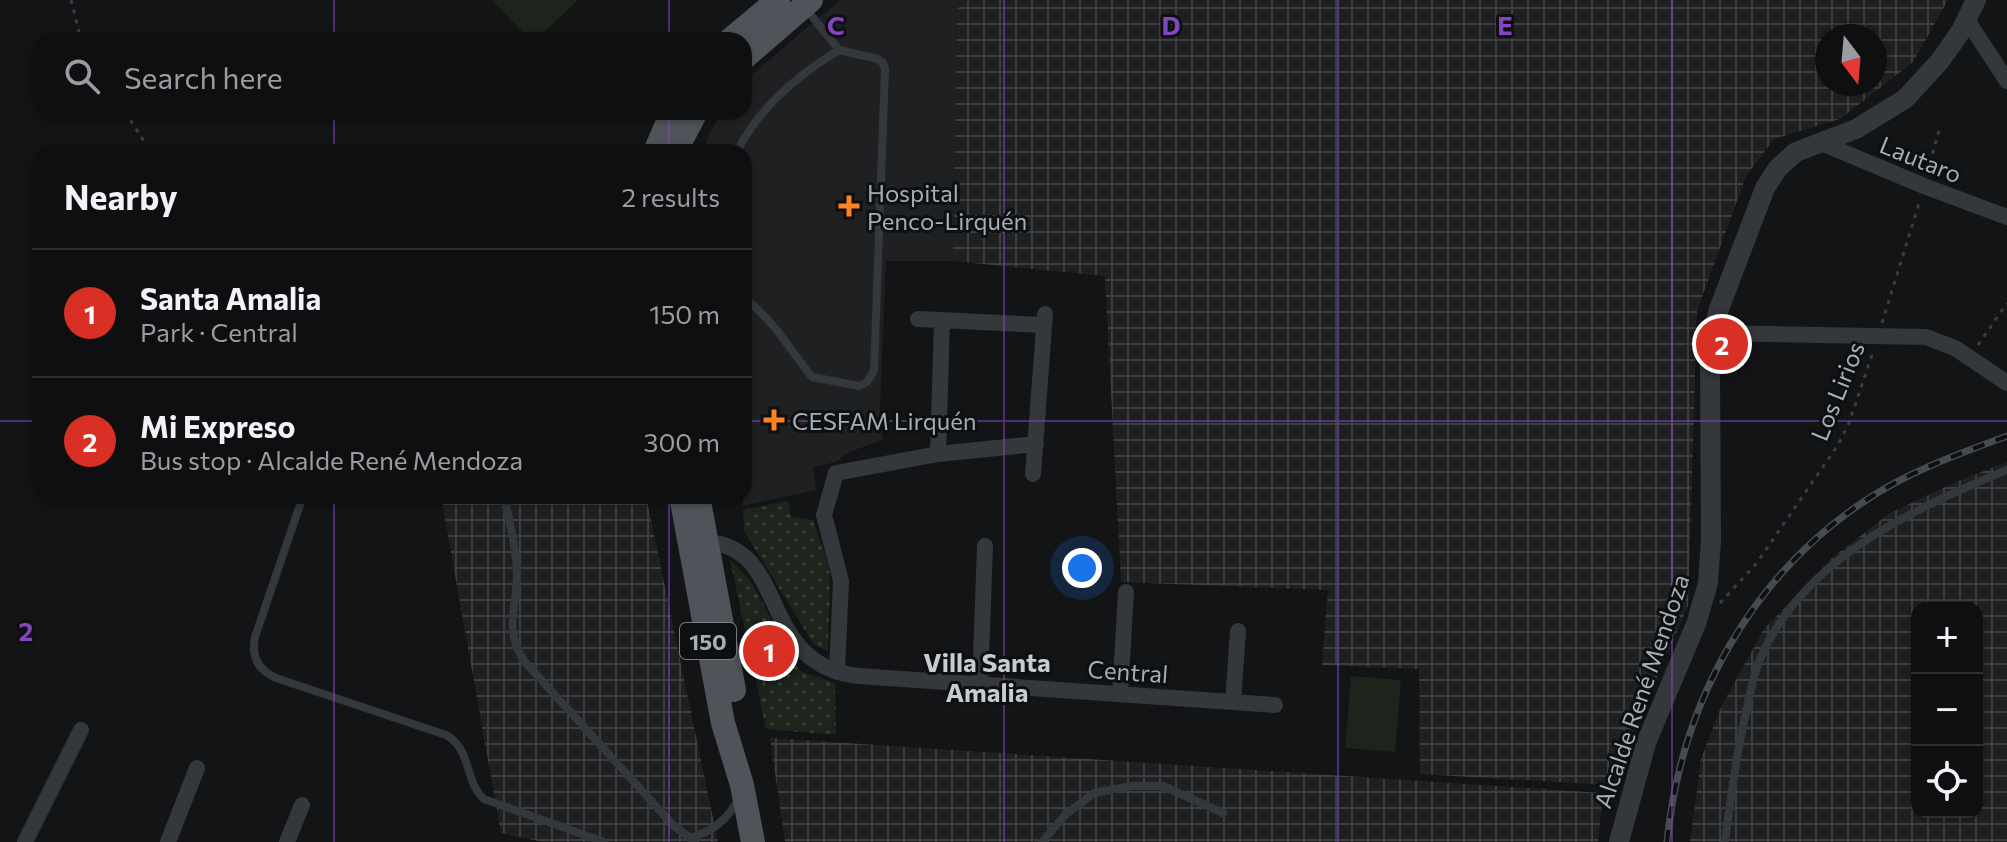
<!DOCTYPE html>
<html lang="en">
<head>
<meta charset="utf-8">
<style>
	body { margin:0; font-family:Commissioner,sans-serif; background:#1c1d1e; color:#f1f3f6 }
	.controls { position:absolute; right:24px; bottom:24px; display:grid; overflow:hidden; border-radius:16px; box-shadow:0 2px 6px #0004 }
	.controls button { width:72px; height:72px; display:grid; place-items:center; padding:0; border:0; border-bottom:2px solid #2e2f30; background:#0e0f10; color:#f1f3f6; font:40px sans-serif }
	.compass { position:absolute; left:1815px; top:24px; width:72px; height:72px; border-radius:50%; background:#0e0f10; box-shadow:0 2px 6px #0004; rotate:164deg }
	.you { position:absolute; left:1082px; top:568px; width:28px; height:28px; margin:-20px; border:6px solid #fff; border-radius:50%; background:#1a73e8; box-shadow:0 0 0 12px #1a73e833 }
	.badge { display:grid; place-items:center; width:52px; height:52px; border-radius:50%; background:#d93025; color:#fff; font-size:26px; font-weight:700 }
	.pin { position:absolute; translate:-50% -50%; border:4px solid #fff; box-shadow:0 2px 8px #0006 }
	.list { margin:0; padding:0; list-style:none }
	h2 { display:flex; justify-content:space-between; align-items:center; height:104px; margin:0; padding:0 32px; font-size:34px }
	h2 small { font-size:26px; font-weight:400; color:#9b9c9f }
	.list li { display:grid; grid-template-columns:52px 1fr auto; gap:24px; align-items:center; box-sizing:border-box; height:128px; padding:0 32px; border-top:2px solid #2e2f30 }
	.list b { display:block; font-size:30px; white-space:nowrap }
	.list p { margin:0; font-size:26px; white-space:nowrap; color:#9b9c9f }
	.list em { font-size:26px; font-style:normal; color:#9b9c9f }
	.icon { flex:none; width:44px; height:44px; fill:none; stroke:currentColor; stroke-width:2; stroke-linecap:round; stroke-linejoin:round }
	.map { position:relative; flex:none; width:2007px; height:842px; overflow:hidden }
	.search { position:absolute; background:#0e0f10; box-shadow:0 2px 6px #0004; left:32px; top:32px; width:720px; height:88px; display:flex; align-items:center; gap:20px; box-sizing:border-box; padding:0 28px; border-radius:24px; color:#9b9c9f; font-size:30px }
	.panel { position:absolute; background:#0e0f10; box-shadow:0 2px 6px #0004; left:32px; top:144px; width:720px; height:360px; border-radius:24px }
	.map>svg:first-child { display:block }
</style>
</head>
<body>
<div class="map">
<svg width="2007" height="842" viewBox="0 0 2007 842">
	<defs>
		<pattern id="industrial-grid" width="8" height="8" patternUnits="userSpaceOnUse" patternTransform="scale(2)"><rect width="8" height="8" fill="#1f2022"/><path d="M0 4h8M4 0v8" fill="none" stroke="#3d3e40"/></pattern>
		<pattern id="park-dots" width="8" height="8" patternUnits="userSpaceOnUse" patternTransform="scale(2)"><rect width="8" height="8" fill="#1c241b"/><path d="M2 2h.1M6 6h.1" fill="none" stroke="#3a413a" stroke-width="1.8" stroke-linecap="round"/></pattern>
	</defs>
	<rect width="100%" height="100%" fill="#131415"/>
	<path fill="#1f2022" d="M840,0h127l-10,9 -4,252h-67l-6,147 3,32 -34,12 -13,10 -23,5 3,23 -73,16 1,-354h-41l7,-20 12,-20h22v-31z"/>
	<path fill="url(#industrial-grid)" fill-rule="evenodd" d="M967,0h981l-35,62 -73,57 -66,20 -28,37 -49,135 -9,295 -78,179 -190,-11 -1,-105 -97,-4 6,-75 -207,-8 -16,-306 -152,-15 4,-252zM1875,36v48h-48v-48z
		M2007,462v380h-317l11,-83 20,-52 43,-78 68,-71 58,-45 66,-31zM1917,608h60v204h-60z
		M441,496h205l72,346h-175l-42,-9z
		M770,738l833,55 -5,49h-813z"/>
	<path fill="url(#park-dots)" d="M788,501l3,15 22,4 14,39 3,17 -2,75 -14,-6 -70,-114 -1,-21z
		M730,559l20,21 50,91 35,12 1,52 -70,-6z"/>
	<path fill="#1c241b" d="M492,0h86l-42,40h-6z
		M1351,676l50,4 -6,72 -50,-4z"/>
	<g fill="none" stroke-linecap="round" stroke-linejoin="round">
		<path stroke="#3a3e42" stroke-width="3" stroke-dasharray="4 6" stroke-linecap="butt" d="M71,0l10,40
			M125,112l26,40
			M1927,173l12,-42
			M1882,323l38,-123
			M1978,345l29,-42
			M1720,603l36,-39 82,-119 11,-22 25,-74"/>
		<path stroke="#34373b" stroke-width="8" d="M737,152c21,-44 61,-77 102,-102
			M744,298c29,21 46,52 68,79l47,9 8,-4 7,-11 11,-302 -2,-6 -5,-4 -39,-9 -32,-40
			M303,496l-48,141c-4,19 3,33 21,41l170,57c26,14 18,46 38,64l120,43
			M504,496c5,24 12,50 13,75 1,36 -15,57 8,91l149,164 21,16
			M689,838c24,-6 40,-19 50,-41
			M1042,842l23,-27 29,-22 37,-7h32l60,27
			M1725,842c6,-49 13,-97 24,-144 3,-12 5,-24 10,-36 41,-102 152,-152 248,-192"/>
		<path stroke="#34373b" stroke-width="16" d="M1967,20l40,61
			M1819,142l105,44 83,31
			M918,319l126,6
			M1713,333l213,4 29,11 52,35
			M938,454l4,-133
			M1033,474l12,-160
			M707,542c84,6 49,123 152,134l416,29
			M837,672l4,-91 -17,-66 12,-42 102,-19 98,-10
			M980,685l5,-139
			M1120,694l6,-102
			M1233,702l5,-71
			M25,842l56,-112
			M168,842l29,-74
			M287,842l15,-37"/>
		<path stroke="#34373b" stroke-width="20" d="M1619,842l27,-99 50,-119 12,-41 3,-43 -1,-175 3,-32 6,-24 46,-121 13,-20 18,-16 60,-23 49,-30 35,-38 21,-30 15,-31"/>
		<path stroke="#50545a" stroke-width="24" d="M730,40l48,-40
			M744,58l67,-58
			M655,152l17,-40
			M675,152l21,-40
			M681,496l42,227 19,62 11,57
			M698,496l36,194"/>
		<defs>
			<path id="rail" d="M1667,842c14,-141 86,-271 207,-347 41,-26 88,-42 133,-59"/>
		</defs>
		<use href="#rail" stroke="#474b50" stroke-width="7"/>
		<use href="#rail" stroke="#0e0f10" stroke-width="4" stroke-dasharray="12" stroke-linecap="butt"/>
	</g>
	<path fill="none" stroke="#8346bd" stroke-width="2" stroke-opacity="0.55" d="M334,0v40M669,0v40M1004,0v842M1338,0v842M1672,0v842M334,112v40M669,112v40M0,421h40M744,421h1263M334,496v346M669,496v346"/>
	<g fill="#ff8322" stroke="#0e0f10" stroke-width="3">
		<path d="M845 194h8v8h8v8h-8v8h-8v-8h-8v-8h8z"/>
		<path d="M770 408h8v8h8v8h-8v8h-8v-8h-8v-8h8z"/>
	</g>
	<g text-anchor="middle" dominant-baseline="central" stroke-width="6" stroke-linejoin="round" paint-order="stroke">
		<rect fill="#0e0f10" stroke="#777e85" stroke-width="2" x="680" y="623" width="56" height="36" rx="6"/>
		<g font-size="22" font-weight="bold" fill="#a4aeb7">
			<text x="708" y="641">150</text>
		</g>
		<g font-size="24" fill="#a4aeb7" stroke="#0e0f10">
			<text transform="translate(1921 159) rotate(22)">Lautaro</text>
			<text transform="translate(1837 391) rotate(-68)">Los Lirios</text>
			<text transform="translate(1128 671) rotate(4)">Central</text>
			<text transform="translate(1641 691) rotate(-71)">Alcalde René Mendoza</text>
		</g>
		<g font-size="24" fill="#a4aeb7" stroke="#0e0f10" text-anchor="start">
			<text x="867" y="192">Hospital<tspan x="867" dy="28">Penco-Lirquén</tspan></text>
			<text x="792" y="420">CESFAM Lirquén</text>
		</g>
		<g font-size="26" font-weight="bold" fill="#c5ccd3" stroke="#0e0f10">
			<text x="987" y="661">Villa Santa<tspan x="987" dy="30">Amalia</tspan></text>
		</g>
	</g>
	<g font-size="26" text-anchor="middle" font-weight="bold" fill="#8346bd" stroke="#0e0f10" stroke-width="6" stroke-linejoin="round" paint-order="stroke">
		<text x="836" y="35">C</text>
		<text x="1171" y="35">D</text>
		<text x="1505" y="35">E</text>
		<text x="26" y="641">2</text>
	</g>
</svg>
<div class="controls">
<button>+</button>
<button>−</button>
<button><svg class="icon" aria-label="locate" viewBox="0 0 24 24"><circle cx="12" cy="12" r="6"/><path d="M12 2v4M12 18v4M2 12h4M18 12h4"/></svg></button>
</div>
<svg class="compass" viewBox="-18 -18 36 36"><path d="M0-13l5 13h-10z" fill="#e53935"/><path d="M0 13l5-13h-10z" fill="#9b9c9f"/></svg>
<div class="you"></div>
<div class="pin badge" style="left:769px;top:651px">1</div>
<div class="pin badge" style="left:1722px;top:344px">2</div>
<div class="search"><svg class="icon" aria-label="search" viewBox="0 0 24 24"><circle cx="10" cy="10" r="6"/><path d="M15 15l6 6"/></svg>Search here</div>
<section class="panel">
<h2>Nearby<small>2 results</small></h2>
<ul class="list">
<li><span class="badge">1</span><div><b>Santa Amalia</b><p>Park · Central</p></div><em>150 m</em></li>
<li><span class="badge">2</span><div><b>Mi Expreso</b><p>Bus stop · Alcalde René Mendoza</p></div><em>300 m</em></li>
</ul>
</section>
</div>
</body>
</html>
